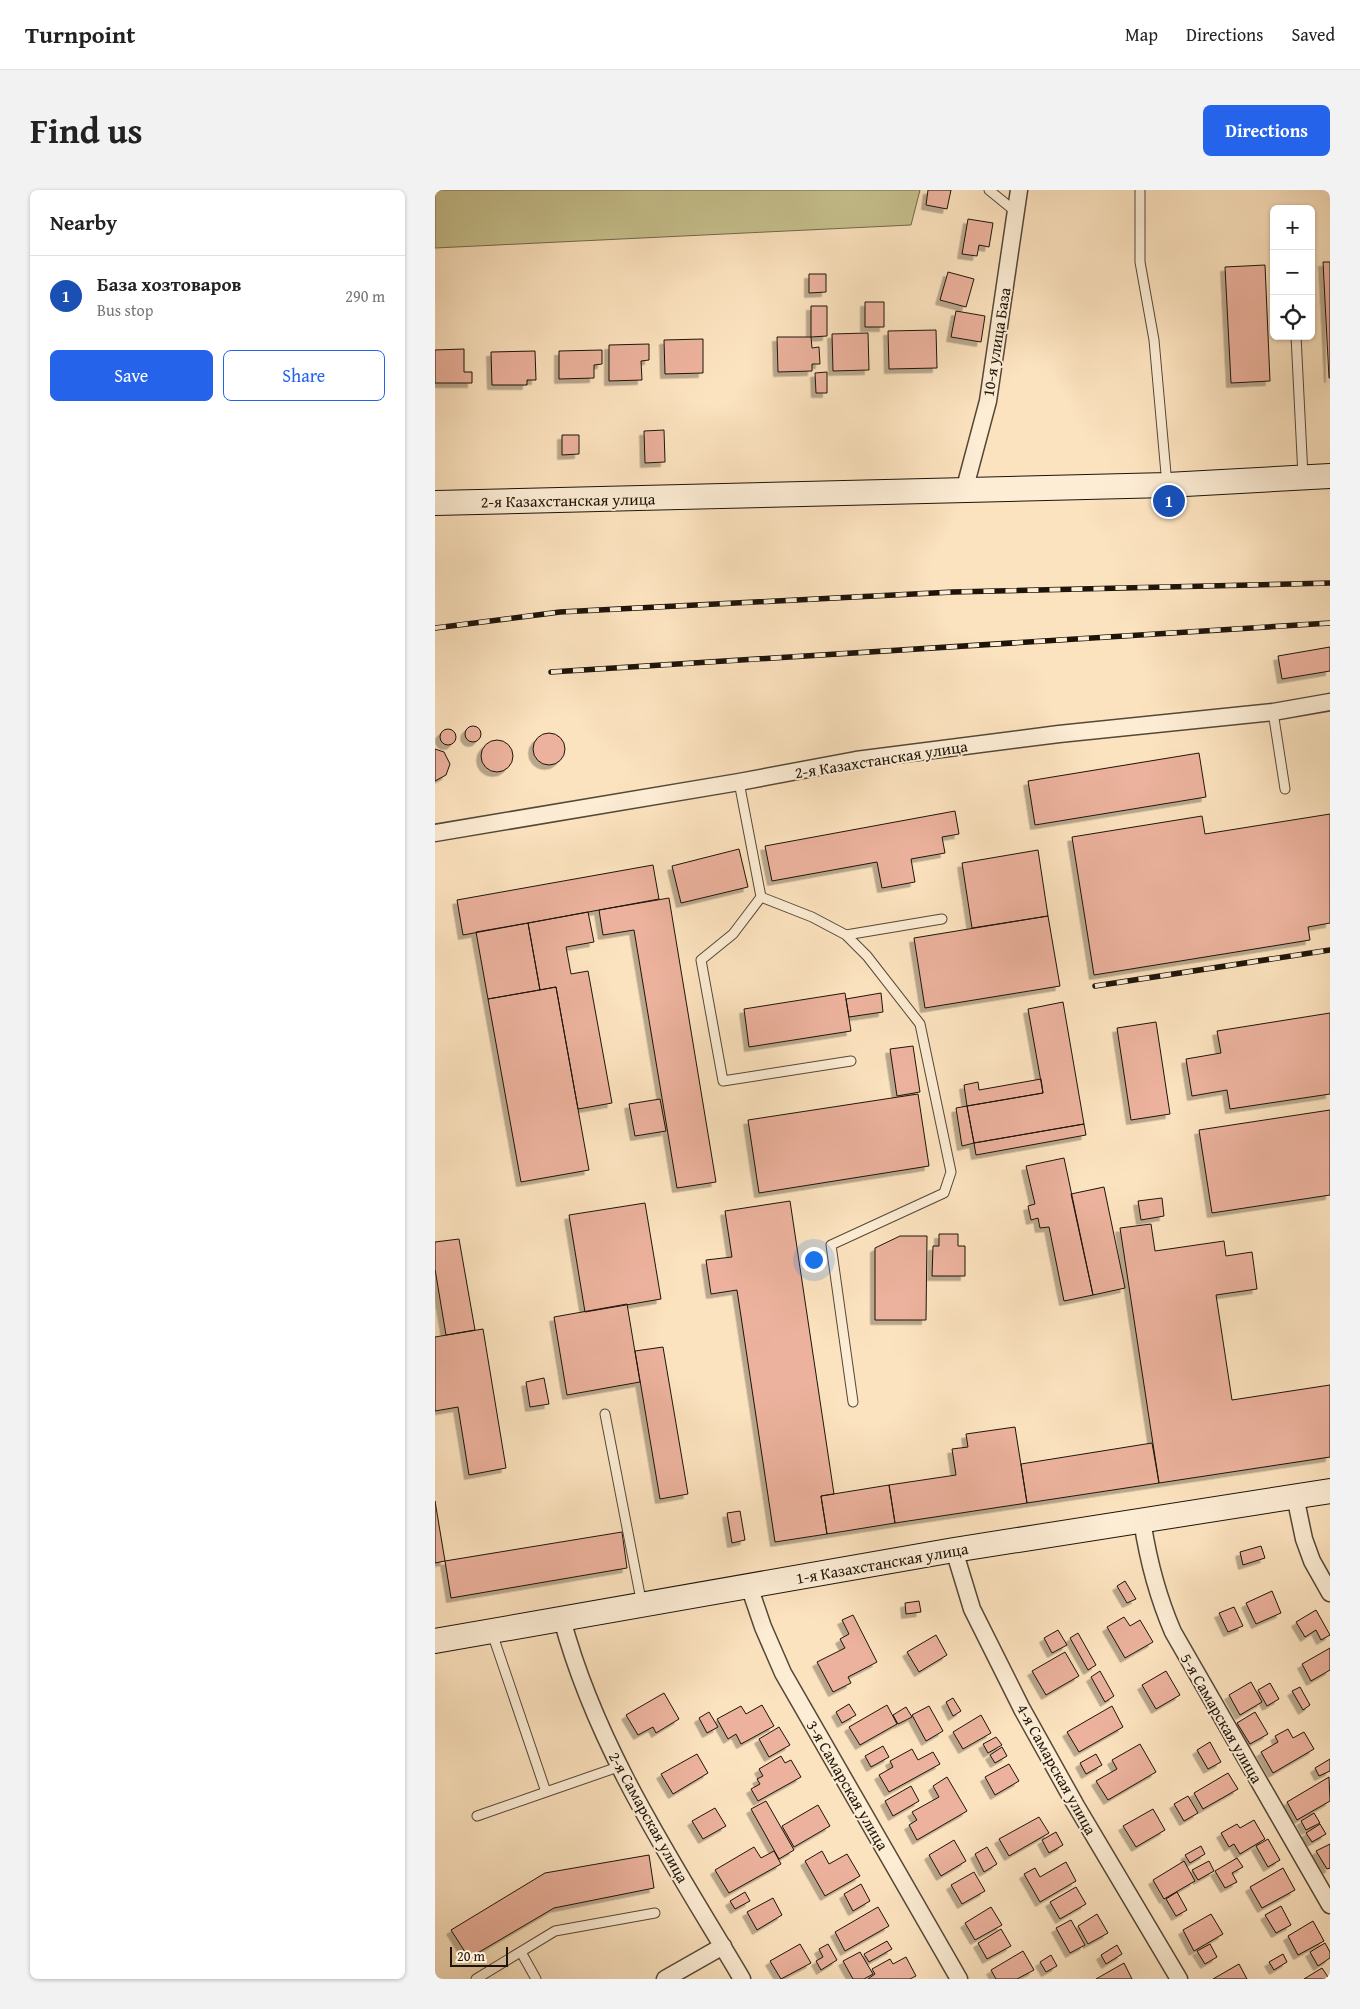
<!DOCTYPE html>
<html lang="en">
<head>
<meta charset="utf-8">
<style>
	body { margin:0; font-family:"Gentium Book Plus",serif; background:#f2f2f2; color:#222 }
	.controls { position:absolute; right:15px; top:15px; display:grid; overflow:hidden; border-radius:8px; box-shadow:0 1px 4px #0004 }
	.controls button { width:45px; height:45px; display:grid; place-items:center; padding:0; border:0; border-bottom:1px solid #e0e0e0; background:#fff; color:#222; font:25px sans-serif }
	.scale { position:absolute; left:15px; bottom:12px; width:58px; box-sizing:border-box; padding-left:5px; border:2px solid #1d140a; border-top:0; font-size:14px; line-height:18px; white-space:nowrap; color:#1d140a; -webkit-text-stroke:4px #fdedd5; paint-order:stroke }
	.you { position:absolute; left:378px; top:1069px; width:18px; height:18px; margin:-12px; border:4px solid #fff; border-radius:50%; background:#1a73e8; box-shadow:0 0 0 8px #1a73e833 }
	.badge { display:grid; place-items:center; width:32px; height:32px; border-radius:50%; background:#2563eb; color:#fff; font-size:16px; font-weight:700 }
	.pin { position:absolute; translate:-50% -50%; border:2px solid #fff; box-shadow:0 1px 5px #0006 }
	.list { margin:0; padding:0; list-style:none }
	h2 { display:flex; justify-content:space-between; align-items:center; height:65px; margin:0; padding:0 20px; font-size:21px }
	h2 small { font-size:16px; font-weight:400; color:#767676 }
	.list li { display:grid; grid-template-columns:32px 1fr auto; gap:15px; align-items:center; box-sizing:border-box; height:80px; padding:0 20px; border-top:1px solid #e0e0e0 }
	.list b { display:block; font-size:19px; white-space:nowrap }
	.list p { margin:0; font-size:16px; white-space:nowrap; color:#767676 }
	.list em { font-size:16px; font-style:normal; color:#767676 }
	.actions { display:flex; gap:10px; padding:15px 20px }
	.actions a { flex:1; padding:11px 0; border:1px solid #2563eb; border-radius:8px; text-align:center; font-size:18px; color:#2563eb }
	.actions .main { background:#2563eb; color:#fff }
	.icon { flex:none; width:28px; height:28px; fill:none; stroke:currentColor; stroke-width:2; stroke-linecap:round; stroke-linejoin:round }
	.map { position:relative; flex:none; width:895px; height:1789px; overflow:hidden; border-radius:8px }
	header { display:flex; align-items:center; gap:30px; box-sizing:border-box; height:70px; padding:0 25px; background:#fff; border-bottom:1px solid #e0e0e0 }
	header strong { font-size:24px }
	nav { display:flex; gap:28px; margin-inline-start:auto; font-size:18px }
	.intro { display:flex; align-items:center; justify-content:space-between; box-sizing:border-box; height:120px; padding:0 30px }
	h1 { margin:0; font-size:35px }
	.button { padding:12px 22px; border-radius:8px; background:#2563eb; color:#fff; font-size:18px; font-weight:700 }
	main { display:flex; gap:30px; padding:0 30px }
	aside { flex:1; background:#fff; border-radius:8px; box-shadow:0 1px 4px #0004 }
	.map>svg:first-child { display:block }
</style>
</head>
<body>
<header>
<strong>Turnpoint</strong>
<nav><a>Map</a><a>Directions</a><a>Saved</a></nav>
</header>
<div class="intro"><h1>Find us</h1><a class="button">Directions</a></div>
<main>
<aside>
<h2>Nearby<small></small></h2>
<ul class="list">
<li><span class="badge" style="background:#1a4fb4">1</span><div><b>База хозтоваров</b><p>Bus stop</p></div><em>290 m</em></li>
</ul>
<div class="actions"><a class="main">Save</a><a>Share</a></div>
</aside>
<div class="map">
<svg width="895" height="1789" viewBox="0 0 895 1789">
	<defs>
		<filter id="shadow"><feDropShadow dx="-4.5" dy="4.5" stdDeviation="0" flood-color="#0004"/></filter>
	</defs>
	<rect width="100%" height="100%" fill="#fce3bf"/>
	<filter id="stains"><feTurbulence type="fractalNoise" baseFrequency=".004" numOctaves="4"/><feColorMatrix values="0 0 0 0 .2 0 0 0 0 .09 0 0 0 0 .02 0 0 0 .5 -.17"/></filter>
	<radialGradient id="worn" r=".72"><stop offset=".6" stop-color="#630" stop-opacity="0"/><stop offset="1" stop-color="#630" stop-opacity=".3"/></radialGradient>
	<path fill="#c6c18e" stroke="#726a4c" d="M0,0h485l-9,35 -476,23z"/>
	<path fill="#ecb29d" stroke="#1d140a" filter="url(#shadow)" d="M493,0h23l-4,19 -21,-4z
		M533,29l25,4 -4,24 -10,-2 -2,11 -15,-2z
		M888,72h7v116h-1z
		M830,75l5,116 -39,2 -6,-116z
		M513,82l26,7 -8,28 -26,-7z
		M374,84h17v18l-17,1z
		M430,112h19v25h-19z
		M376,116h16v30l-16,1z
		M521,121l29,5 -4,26 -30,-5z
		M501,140l1,38 -48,1 -1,-38z
		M433,143l1,37 -36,1 -1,-37z
		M342,147h34l1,11 7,-1 1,17h-8v7l-34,1z
		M268,149v34l-38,1 -1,-34z
		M214,154v16l-8,1 1,19 -33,1v-36z
		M29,159v23h8v11h-37v-33z
		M167,160v14l-8,1v13l-35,1v-28z
		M100,161l1,29h-9v5h-35l-1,-33z
		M392,182v21h-11l-1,-20z
		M229,240l1,32 -20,1 -1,-32z
		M127,245h17v19l-17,1z
		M728,310l11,1 -1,6 -11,1z
		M895,457v24l-48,8 -4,-23z
		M30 544a8 8 0 1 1 16 0a8 8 0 1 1-16 0Z
		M5 547a8 8 0 1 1 16 0a8 8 0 1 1-16 0Z
		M98 559a16 16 0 1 1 32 0a16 16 0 1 1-32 0Z
		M46 566a16 16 0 1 1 32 0a16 16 0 1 1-32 0Z
		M0,559l9,3 6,12 -4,11 -11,6z
		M764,563l7,44 -171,28 -7,-44z
		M520,621l4,23 -17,3 3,16 -34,6 4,23 -33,6 -5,-26 -105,19 -7,-35z
		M895,624v109l-22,4 2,13 -216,35 -22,-138 130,-21 3,18z
		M304,659l9,38 -67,16 -9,-37z
		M603,660l10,66 -76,12 -10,-65z
		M218,675l6,34 -196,36 -6,-35z
		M234,708l47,284 -39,6 -43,-258 -31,5 -4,-25z
		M153,722l6,30 -28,5 5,27 17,-3 24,132 -34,6 -22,-122 -16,3 -12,-67z
		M613,726l12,70 -135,22 -11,-70z
		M93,733l12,67 -52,9 -12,-67z
		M121,797l33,183 -68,12 -33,-183z
		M410,803l6,38 -102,16 -5,-38z
		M446,803l2,19 -34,5 -3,-18z
		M628,812l21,122 -110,19 -7,-37 76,-13 -15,-84z
		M895,823v81l-100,15 -3,-19 -35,6 -6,-37 35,-6 -4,-22z
		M721,832l14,92 -39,6 -14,-92z
		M478,856l7,46 -23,4 -7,-47z
		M606,889l2,14 -76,13 -3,-21 14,-3 1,8z
		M483,904l11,72 -170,27 -11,-73z
		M225,909l6,32 -31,5 -6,-32z
		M532,916l7,37 -12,3 -6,-38z
		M895,920v85l-118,18 -13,-83z
		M649,934l2,11 -110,20 -2,-12z
		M629,968l29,137 -29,6 -15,-74 -9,1 -2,-10 -7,2 -3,-14 7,-2 -9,-38z
		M669,997l21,101 -32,7 -22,-101z
		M727,1008l2,18 -23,4 -3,-19z
		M355,1011l44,293 -13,2 6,38 -52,8 -38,-252 -26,4 -5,-34 26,-3 -7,-46z
		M210,1013l16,96 -76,13 -16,-97z
		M716,1034l4,27 69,-10 2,15 26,-4 5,37 -41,6 16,105 98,-15v72l-171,26 -39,-255z
		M504,1044h19v12h7v30h-33l1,-30h6z
		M465,1046h27l-1,84h-51v-72z
		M24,1049l16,91 -29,5 -11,-66v-27z
		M192,1114l13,78 -73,13 -13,-78z
		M48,1139l23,139 -37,7 -11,-68 -23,4v-74z
		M228,1157l25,147 -28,5 -25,-148z
		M109,1188l5,26 -19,3 -4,-25z
		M580,1237l12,76 -132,20 -6,-38 67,-10 -4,-26 16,-2 -2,-13z
		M717,1253l7,40 -132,20 -6,-39z
		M454,1295l6,38 -68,11 -6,-38z
		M0,1311l10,60 -10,2z
		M305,1321l5,29 -13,3 -5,-30z
		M187,1342l5,36 -176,30 -6,-37z
		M826,1356l4,12 -22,7 -3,-13z
		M690,1391l11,18 -9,4 -10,-17z
		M837,1401l9,22 -25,11 -10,-21z
		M484,1411l2,11 -15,2 -1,-11z
		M799,1417l9,19 -15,6 -9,-19z
		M881,1420l14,25 -9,5 -5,-10 -11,7 -9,-15z
		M418,1425l24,47 -29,15 3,6 -18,9 -16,-30 28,-14 -5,-9 9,-5 -7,-14z
		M689,1427l6,9 10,-6 13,22 -28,16 -18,-31z
		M623,1440l9,15 -15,8 -8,-15z
		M643,1443l18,32 -8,5 -18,-32z
		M501,1445l11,20 -28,17 -12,-20z
		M895,1458v22l-19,11 -9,-17z
		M630,1462l14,24 -33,19 -14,-24z
		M665,1481l14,25 -9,6 -14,-25z
		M731,1481l14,24 -24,14 -14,-24z
		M816,1492l11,20 -22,13 -11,-20z
		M835,1493l9,16 -12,7 -9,-16z
		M865,1497l10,18 -7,5 -11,-19z
		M229,1503l15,26 -23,14 -3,-6 -15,8 -12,-20z
		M518,1508l8,13 -8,5 -7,-14z
		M414,1514l7,11 -14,8 -6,-11z
		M327,1515l12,21 -33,18 -5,-10 -8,5 -11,-20 24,-13 5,8z
		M452,1515l10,19 -37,21 -11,-18z
		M494,1516l14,25 -17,10 -14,-26z
		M677,1516l11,21 -44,25 -12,-20z
		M471,1517l6,10 -14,7 -5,-9z
		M274,1522l9,15 -11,6 -8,-15z
		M820,1522l13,22 -18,10 -13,-21z
		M546,1525l10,18 -28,16 -10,-17z
		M344,1537l11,18 -21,12 -10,-18z
		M853,1539l5,9 11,-6 10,17 -41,24 -12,-21 17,-10 -3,-6z
		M561,1547l6,8 -14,8 -5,-9z
		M775,1552l11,20 -13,7 -11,-19z
		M705,1554l16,28 -48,28 -12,-19 21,-12 -5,-9z
		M448,1556l6,11 -18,10 -6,-11z
		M567,1557l5,9 -12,7 -5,-8z
		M477,1559l6,11 15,-8 7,12 -51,28 -10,-17 14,-8 -3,-6z
		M262,1564l11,19 -35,21 -12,-20z
		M661,1564l6,11 -16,9 -6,-11z
		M346,1566l4,7 6,-3 10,17 -43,24 -7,-12 9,-5 -3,-5 6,-3 -4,-7z
		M895,1569v12l-11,5 -4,-8z
		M574,1574l10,17 -24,14 -10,-18z
		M793,1583l10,16 -35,20 -9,-16z
		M512,1587l20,34 -50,29 -8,-15 8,-5 -5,-8 27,-15 -6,-11z
		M894,1587l1,24 -33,19 -10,-18z
		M476,1596l8,15 -26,15 -8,-15z
		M753,1606l10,17 -14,8 -10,-17z
		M331,1611l28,49 -15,9 -28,-50z
		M383,1615l12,21 -36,21 -12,-21z
		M280,1618l11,18 -23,13 -11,-18z
		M718,1619l12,21 -29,17 -13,-21z
		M879,1623l6,10 -14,7 -5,-9z
		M604,1627l10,16 -40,23 -10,-17z
		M819,1630l11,19 -25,15 -6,-10 -5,3 -8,-14 16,-9 3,4z
		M885,1634l6,10 -14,8 -6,-9z
		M621,1642l7,13 -14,8 -7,-13z
		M833,1649l12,21 -12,7 -12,-21z
		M519,1650l12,21 -25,15 -12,-21z
		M895,1654v24l-3,1 -11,-18z
		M766,1656l4,8 -15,9 -5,-8z
		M319,1657l7,11 13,-7 7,13 -52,29 -14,-23z
		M552,1657l10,17 -13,8 -9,-18z
		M387,1661l7,13 18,-10 13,22 -35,20 -20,-35z
		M214,1665l5,33 -100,20 -85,50 -18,-28 94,-57z
		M802,1668l6,9 -11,6 5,9 -12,6 -10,-17z
		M749,1671l11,20 -31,18 -11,-19z
		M774,1671l5,10 -16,9 -6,-10z
		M631,1672l10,19 -36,21 -16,-28 11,-6 5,9z
		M848,1678l12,22 -33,18 -12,-21z
		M539,1682l11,19 -23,13 -11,-19z
		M426,1694l9,17 -17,10 -9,-17z
		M641,1697l10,17 -26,15 -10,-17z
		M310,1702l5,9 -15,8 -5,-8z
		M742,1702l10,18 -11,6 -10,-17z
		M338,1708l9,17 -25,15 -10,-18z
		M846,1716l10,19 -15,8 -11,-18z
		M443,1717l11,19 -44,25 -10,-19z
		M556,1717l11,18 -27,15 -10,-17z
		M662,1724l11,19 -20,11 -10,-18z
		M776,1724l12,20 -29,17 -11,-21z
		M636,1730l14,25 -15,8 -14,-25z
		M878,1731l11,20 -26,14 -10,-19z
		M566,1739l10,17 -24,13 -9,-16z
		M452,1751l5,8 -23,13 -5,-8z
		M890,1753l5,9v6l-12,8 -8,-14z
		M365,1754l11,19 -30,16 -11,-18z
		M393,1754l9,16 -16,10 -5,-9 7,-4 -4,-8z
		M775,1754l7,13 -12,7 -8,-13z
		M682,1755l5,9 -16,10 -5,-9z
		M588,1761l11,19 -17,9h-21l-5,-9z
		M425,1762l13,22 -9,5h-11l-10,-18z
		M848,1764l4,8 -13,8 -5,-8z
		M616,1765l6,11 -11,6 -6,-10z
		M471,1767l10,19 -6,3h-42l7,-5 -3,-5 18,-10 3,5z
		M689,1773l8,16h-36z
		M804,1774l8,15h-34z
		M887,1778l6,9 2,-1v3h-26z"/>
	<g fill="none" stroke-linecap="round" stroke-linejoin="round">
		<defs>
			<path id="lane" d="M554,0l27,22
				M705,0v72l14,78 13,145
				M861,146l7,140
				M838,522l12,77
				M304,592l22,115 -28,37 -32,26 22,121 128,-20
				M326,707l51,20 34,18 21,21 53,68 31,148 -7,21 -113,52 22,157
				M411,745l96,-16
				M170,1224l37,191
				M57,1443l54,159 72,-25
				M42,1626l69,-24
				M86,1762l15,27
				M41,1789l79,-48 100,-18"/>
			<path id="street" d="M529,301l24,-90 31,-211
				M0,643l304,-51 117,-22 203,-26 214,-22 57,-10
				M860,1306l9,43 8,22 18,32
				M707,1330c6,40 15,75 31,112l157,273
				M519,1360l18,59 50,100 53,95 104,175
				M314,1396l14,41 20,46 176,306
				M127,1429c35,131 112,245 180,360
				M230,1789l58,-33"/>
			<path id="secondary" d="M0,313l732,-18 163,-9
				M0,1451l519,-91 376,-59"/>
		</defs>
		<use href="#lane" stroke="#554837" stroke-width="11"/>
		<use href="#street" stroke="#554837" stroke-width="19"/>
		<use href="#secondary" stroke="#1d140a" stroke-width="26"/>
		<use href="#lane" stroke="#fdedd5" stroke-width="9"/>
		<use href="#street" stroke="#fdedd5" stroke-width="16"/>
		<use href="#secondary" stroke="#fdedd5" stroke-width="24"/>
		<defs>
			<path id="rail" d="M0,438l125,-16 393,-20 377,-9
				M116,482l779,-49
				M660,796l235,-36"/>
		</defs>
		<use href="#rail" stroke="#1d140a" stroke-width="5.5"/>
		<use href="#rail" stroke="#fdedd5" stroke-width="4" stroke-dasharray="11" stroke-linecap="butt"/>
	</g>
	<g text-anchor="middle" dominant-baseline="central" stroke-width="4" stroke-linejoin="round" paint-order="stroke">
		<g font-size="16" fill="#1d140a" stroke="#fdedd5">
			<text transform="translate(561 152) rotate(-81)">10-я улица База</text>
			<text transform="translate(133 310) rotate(-1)">2-я Казахстанская улица</text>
			<text transform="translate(446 569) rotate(-9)">2-я Казахстанская улица</text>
			<text transform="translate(447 1373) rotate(-10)">1-я Казахстанская улица</text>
			<text transform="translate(787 1528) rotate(60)">5-я Самарская улица</text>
			<text transform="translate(622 1579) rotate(61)">4-я Самарская улица</text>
			<text transform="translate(413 1595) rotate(60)">3-я Самарская улица</text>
			<text transform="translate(214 1627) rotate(61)">2-я Самарская улица</text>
		</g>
	</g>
	<rect width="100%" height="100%" filter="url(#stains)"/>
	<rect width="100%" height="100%" fill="url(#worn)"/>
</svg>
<div class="controls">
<button>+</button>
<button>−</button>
<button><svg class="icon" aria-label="locate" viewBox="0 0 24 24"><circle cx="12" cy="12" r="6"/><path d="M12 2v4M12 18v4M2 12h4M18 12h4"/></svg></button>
</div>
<div class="scale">20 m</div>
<div class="you"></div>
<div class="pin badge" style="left:734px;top:311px;background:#1a4fb4">1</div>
</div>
</main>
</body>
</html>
